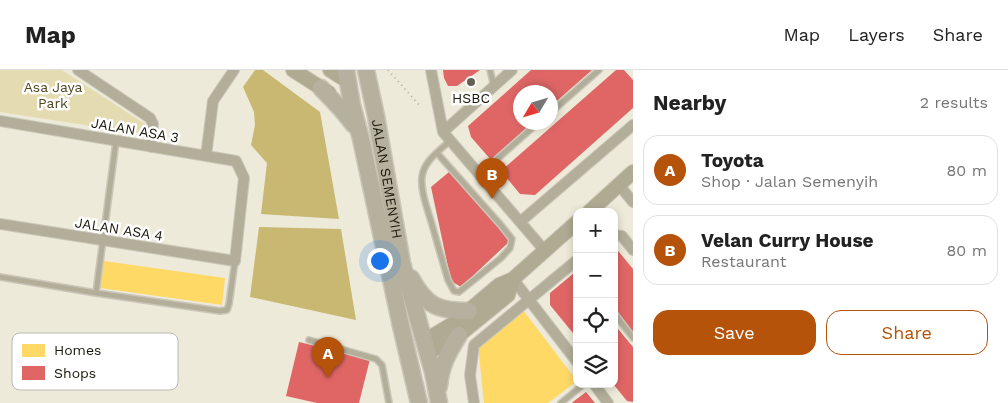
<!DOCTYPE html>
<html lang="en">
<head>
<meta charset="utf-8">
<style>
	body { margin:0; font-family:"Work Sans",sans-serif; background:#f2f2f2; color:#222 }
	.controls { position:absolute; right:15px; bottom:15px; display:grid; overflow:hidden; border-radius:10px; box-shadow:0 2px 8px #0003 }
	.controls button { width:45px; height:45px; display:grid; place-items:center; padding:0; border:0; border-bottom:1px solid #e0e0e0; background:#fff; color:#222; font:25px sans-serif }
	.compass { position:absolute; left:513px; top:15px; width:45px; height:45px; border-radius:50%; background:#fff; box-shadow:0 2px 8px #0003; rotate:232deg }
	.you { position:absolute; left:379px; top:190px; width:18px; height:18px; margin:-12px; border:4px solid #fff; border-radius:50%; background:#1a73e8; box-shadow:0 0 0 8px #1a73e833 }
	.badge { display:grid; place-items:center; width:32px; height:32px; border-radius:50%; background:#b45309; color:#fff; font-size:16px; font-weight:700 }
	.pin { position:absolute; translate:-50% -41px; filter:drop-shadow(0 1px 2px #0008) }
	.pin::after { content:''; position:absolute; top:26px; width:18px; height:15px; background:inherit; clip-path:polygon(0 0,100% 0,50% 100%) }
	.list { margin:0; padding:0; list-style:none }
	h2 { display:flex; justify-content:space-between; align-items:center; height:65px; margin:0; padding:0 20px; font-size:21px }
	h2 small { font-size:16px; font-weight:400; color:#767676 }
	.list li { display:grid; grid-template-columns:32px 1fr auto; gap:15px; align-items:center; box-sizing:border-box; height:70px; margin:0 10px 10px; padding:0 10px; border:1px solid #e0e0e0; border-radius:15px }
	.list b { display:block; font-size:19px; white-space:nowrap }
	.list p { margin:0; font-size:16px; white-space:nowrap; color:#767676 }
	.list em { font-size:16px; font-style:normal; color:#767676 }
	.actions { display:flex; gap:10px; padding:15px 20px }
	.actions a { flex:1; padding:11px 0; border:1px solid #b45309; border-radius:15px; text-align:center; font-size:18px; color:#b45309 }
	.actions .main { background:#b45309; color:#fff }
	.icon { flex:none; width:28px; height:28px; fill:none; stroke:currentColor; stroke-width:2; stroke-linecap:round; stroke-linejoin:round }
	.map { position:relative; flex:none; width:633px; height:333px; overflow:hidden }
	header { display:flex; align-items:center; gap:30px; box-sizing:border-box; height:70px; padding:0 25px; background:#fff; border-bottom:1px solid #e0e0e0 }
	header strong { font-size:24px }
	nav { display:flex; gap:28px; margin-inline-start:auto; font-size:18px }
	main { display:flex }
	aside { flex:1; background:#fff }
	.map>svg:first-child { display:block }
</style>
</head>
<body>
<header>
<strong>Map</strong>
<nav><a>Map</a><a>Layers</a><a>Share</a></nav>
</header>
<main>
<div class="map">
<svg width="633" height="333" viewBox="0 0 633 333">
	<rect width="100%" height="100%" fill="#eeead9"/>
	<path fill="#e4dbb1" d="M0,0h62l83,54 -1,10 -144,-22z"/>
	<path fill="#c8b871" d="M255,0h8l57,42 19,107 -78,-5 6,-51 -16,-18 4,-20 -1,-13 -11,-25z
		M259,157l82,2 15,91 -106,-23z"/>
	<path fill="#ffd966" d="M104,191l121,17 -3,27 -122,-17z
		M523,240l54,71 -29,22h-64l-6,-58z"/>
	<path fill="#e06666" d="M443,0h37l-23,16h-9l-4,-8z
		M531,0h61l-42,37v-15h-30v30h13l-42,38 -20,-23 -3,-11z
		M616,0h8l9,10v28l-98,87 -15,-1 -19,-23z
		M449,102l62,68 -50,47 -10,-6 -20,-94z
		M614,176l19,23v64l-19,-24z
		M574,203l3,4v61l-27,-33v-12z
		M614,254l19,23v55l-6,-1 -13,-16z
		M299,272l71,17 -11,44h-42l-31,-7z
		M586,322l9,11h-23l2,-2z"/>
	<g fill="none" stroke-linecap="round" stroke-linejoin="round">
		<defs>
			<path id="lane" d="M490,0l4,16
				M550,43l49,-43
				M437,83l63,71 12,15 -2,9 -9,10 -42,34 -5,-1 -6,-11c-5,-17 -10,-34 -15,-52 -4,-15 -15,-41 -10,-56 4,-13 18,-23 28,-32
				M480,104l59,-52
				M0,207l96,16 124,18 7,-1 2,-6 6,-43
				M96,223l20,-152
				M614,243l19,25
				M309,270l67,19 6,6 7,38
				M561,333l23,-19"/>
			<path id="street" d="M78,0l72,48 3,6 -2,23
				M431,0l12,62 102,119
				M0,51l236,40 8,17 -9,83 -235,-37
				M443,62l69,-62
				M206,86l7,-55 21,-31
				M619,115l14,17
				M520,152l113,-97
				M614,165l8,1 11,14
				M513,209l64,83
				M594,314l14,19
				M474,333l-4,-28 4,-30 103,-85"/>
			<path id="secondary" d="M293,0l36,23
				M330,0l19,12
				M589,142l44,-40
				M424,271l30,-18 45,-38 14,-6 64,-57
				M428,283l31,-18 49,-40 5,-16"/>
			<g id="primary">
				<path d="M346,0l6,35 9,34 40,187 18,77"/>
				<path id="s1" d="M366,0l10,46 26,147 31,109 6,31"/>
				<path d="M321,18l20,21 13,16"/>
				<path d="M411,208c15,28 27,33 58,33"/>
				<path d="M439,316c2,-21 9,-33 20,-51"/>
			</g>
		</defs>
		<use href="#lane" stroke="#cac7ba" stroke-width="8"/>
		<use href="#street" stroke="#cac7ba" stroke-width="12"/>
		<use href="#secondary" stroke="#cac7ba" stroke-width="16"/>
		<use href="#primary" stroke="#cac7ba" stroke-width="19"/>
		<path stroke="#b2ae9e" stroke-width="2" stroke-dasharray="1 4" stroke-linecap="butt" d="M388,0l33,37"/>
		<use href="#lane" stroke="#b2ae9a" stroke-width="5"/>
		<use href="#street" stroke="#b2ae9a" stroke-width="10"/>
		<use href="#secondary" stroke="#afaa92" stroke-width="14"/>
		<use href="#primary" stroke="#b6b19e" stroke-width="16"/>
	</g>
	<circle fill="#636052" stroke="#fff" stroke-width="2" cx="471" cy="12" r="5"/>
	<g text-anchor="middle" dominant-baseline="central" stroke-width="5" stroke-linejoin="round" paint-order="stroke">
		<g font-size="14" fill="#504720" stroke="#fff">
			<text x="53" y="17">Asa Jaya<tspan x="53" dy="16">Park</tspan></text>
		</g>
		<g font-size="14" fill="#18160a" stroke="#fff">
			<text x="471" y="28">HSBC</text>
		</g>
		<g font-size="14" fill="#18160a" stroke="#fff">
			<text transform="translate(135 60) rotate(10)">JALAN ASA 3</text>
			<text stroke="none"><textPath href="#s1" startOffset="111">JALAN SEMENYIH</textPath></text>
			<text transform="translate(119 159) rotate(9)">JALAN ASA 4</text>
		</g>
	</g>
	<rect x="12" y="263" width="166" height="57" rx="8" fill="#fff" stroke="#bab9b6" stroke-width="1"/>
	<rect x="22" y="274" width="23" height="13" fill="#ffd966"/>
	<rect x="22" y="296" width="23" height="14" fill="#e06666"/>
	<g font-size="14" fill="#18160a">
		<text x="54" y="285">Homes</text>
		<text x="54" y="308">Shops</text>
	</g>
</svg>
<div class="controls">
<button>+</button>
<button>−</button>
<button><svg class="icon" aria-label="locate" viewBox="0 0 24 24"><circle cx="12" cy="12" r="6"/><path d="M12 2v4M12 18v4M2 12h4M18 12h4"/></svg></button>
<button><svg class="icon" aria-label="layers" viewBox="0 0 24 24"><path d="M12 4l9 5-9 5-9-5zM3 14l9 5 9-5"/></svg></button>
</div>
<svg class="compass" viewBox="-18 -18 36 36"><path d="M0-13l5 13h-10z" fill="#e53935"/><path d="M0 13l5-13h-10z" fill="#767676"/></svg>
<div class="you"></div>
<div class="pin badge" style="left:328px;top:308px">A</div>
<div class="pin badge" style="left:492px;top:129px">B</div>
</div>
<aside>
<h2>Nearby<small>2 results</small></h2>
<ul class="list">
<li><span class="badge">A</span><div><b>Toyota</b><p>Shop · Jalan Semenyih</p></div><em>80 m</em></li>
<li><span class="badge">B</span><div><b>Velan Curry House</b><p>Restaurant</p></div><em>80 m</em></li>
</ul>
<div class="actions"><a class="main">Save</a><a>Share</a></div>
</aside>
</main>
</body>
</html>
